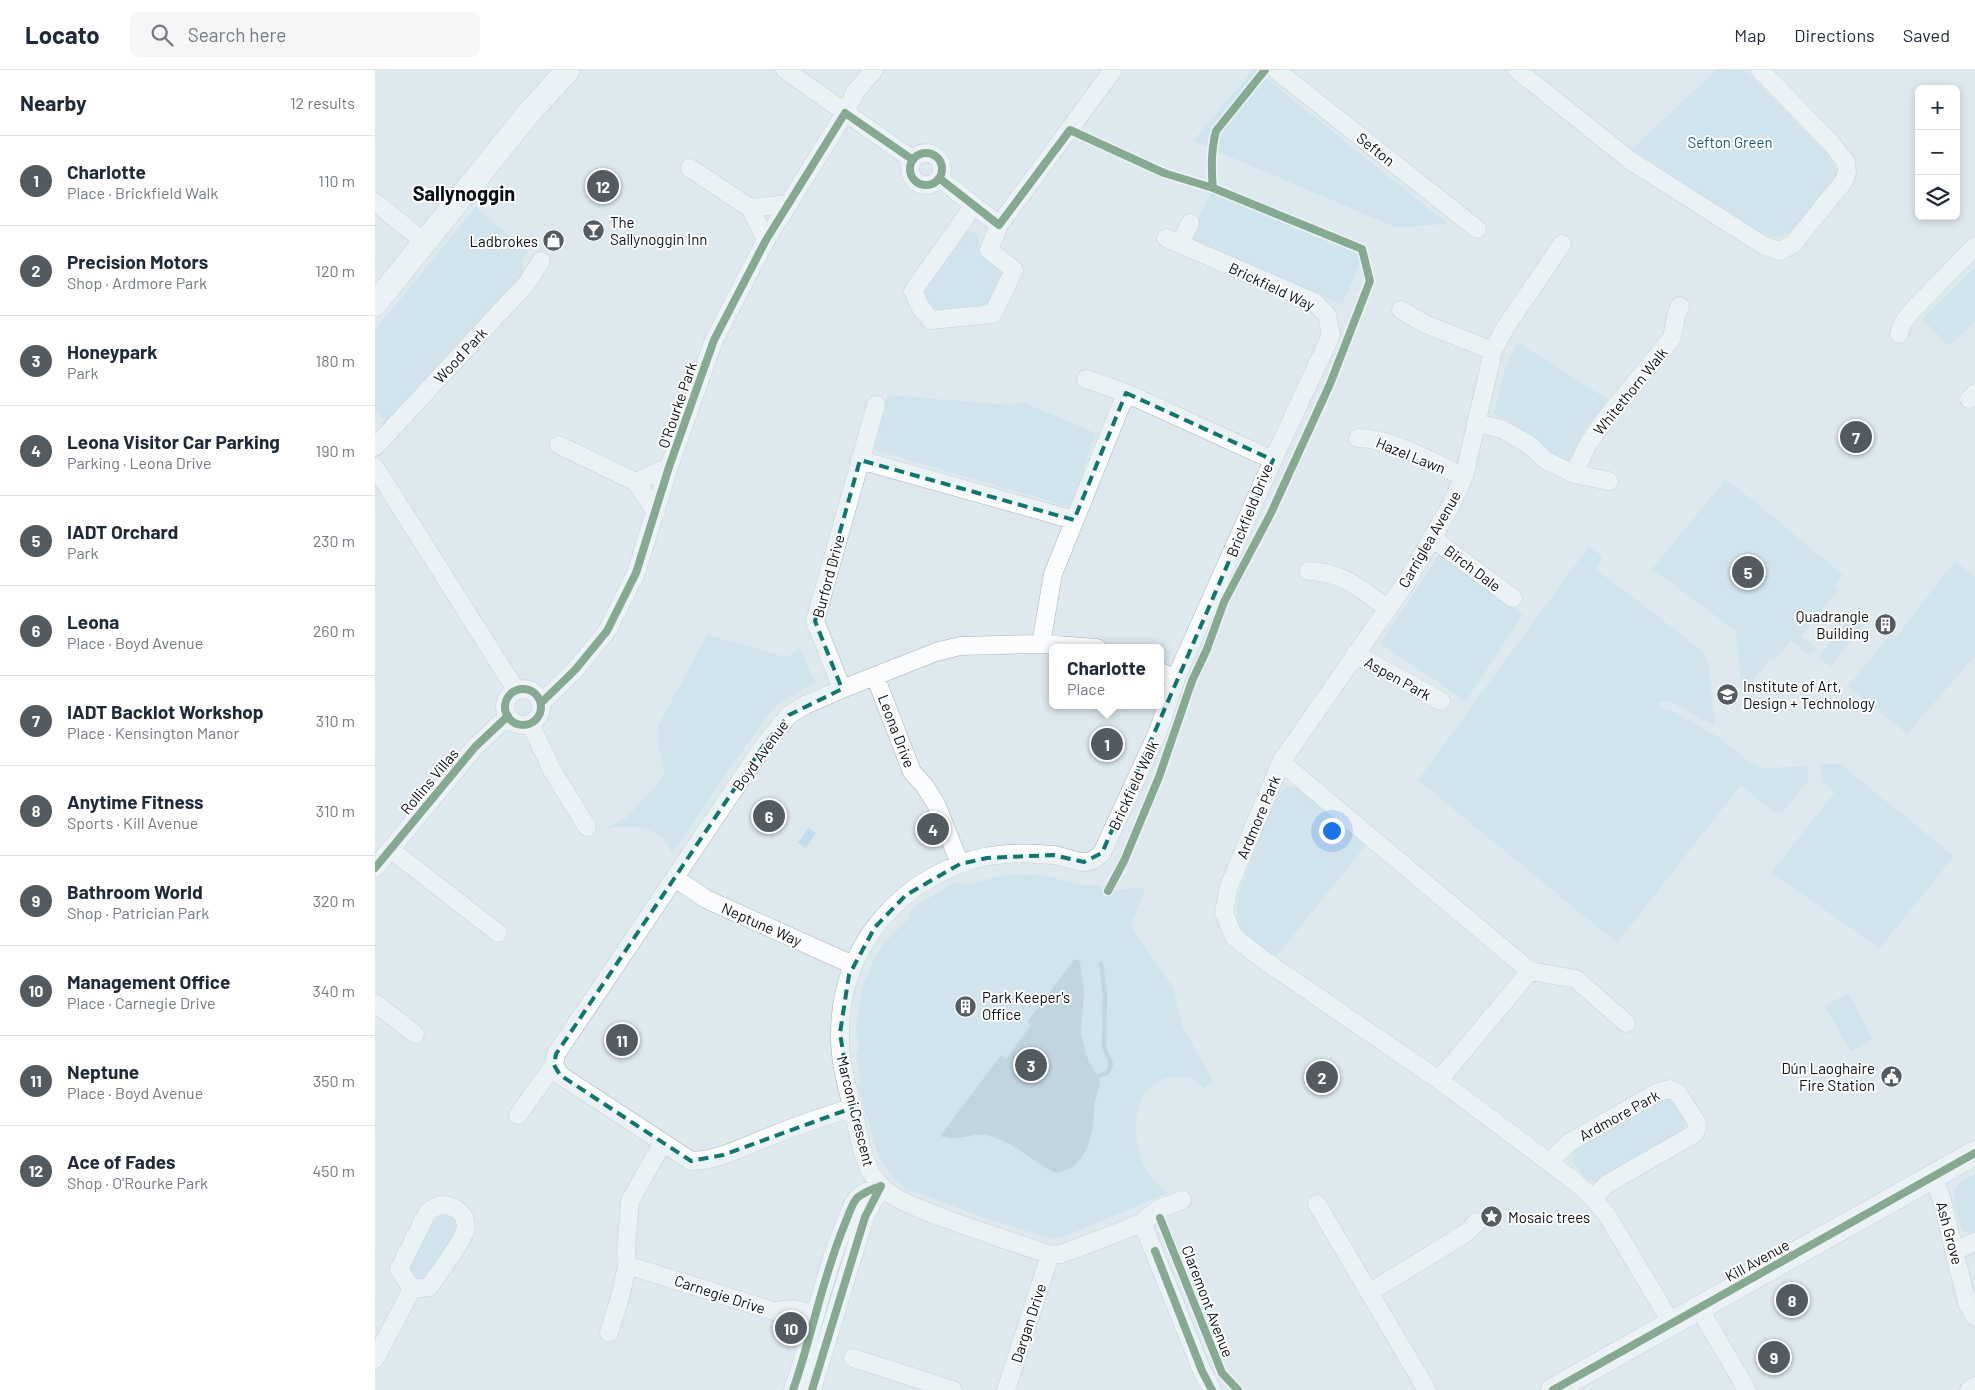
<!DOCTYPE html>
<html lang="en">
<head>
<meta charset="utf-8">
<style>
	body { margin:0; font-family:Barlow,sans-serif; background:#f6f6f7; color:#1f2937 }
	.controls { position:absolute; right:15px; top:15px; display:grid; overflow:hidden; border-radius:8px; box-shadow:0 2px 8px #0003 }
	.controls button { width:45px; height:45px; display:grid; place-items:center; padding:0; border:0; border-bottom:1px solid #e0e1e3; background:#fff; color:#1f2937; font:25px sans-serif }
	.you { position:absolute; left:956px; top:760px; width:18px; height:18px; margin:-12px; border:4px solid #fff; border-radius:50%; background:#1a73e8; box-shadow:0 0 0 8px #1a73e833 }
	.badge { display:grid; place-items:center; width:32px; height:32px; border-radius:50%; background:#535b60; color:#fff; font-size:16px; font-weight:700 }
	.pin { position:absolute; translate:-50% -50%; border:2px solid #fff; box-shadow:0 1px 5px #0006 }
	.popup { position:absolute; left:674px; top:574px; width:115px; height:65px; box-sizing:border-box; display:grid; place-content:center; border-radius:8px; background:#fff; filter:drop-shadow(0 1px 4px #0005); font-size:16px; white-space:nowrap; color:#747a83 }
	.popup b { font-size:19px; color:#1f2937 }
	.popup::after { content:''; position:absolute; left:50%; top:100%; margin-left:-10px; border:10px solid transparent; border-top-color:#fff }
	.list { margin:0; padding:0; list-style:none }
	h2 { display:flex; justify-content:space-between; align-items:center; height:65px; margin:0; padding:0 20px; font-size:21px }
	h2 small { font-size:16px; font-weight:400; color:#747a83 }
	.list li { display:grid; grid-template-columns:32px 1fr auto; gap:15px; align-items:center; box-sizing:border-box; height:90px; padding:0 20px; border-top:1px solid #e0e1e3 }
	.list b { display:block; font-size:19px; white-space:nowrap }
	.list p { margin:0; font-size:16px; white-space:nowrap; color:#747a83 }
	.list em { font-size:16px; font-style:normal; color:#747a83 }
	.icon { flex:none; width:28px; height:28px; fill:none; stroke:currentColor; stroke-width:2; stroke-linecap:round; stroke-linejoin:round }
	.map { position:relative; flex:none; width:1600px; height:1320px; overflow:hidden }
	header { display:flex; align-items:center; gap:30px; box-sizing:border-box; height:70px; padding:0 25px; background:#fff; border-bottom:1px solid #e0e1e3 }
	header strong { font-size:24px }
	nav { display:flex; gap:28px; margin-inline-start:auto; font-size:18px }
	.search { width:350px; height:45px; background:#f6f6f7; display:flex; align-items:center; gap:12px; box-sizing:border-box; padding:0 18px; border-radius:8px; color:#747a83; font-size:19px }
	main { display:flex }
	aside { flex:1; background:#fff }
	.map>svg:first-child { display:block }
</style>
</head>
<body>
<header>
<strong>Locato</strong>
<div class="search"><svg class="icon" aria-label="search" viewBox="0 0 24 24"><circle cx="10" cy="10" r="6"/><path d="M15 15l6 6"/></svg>Search here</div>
<nav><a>Map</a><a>Directions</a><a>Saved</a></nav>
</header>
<main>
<aside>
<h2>Nearby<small>12 results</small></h2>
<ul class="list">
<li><span class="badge">1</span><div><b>Charlotte</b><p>Place · Brickfield Walk</p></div><em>110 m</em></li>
<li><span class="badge">2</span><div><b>Precision Motors</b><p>Shop · Ardmore Park</p></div><em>120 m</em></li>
<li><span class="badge">3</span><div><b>Honeypark</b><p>Park</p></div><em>180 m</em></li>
<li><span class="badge">4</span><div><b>Leona Visitor Car Parking</b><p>Parking · Leona Drive</p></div><em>190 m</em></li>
<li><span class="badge">5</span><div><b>IADT Orchard</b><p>Park</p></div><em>230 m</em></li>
<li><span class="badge">6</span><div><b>Leona</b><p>Place · Boyd Avenue</p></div><em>260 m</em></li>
<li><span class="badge">7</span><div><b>IADT Backlot Workshop</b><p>Place · Kensington Manor</p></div><em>310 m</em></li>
<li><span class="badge">8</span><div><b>Anytime Fitness</b><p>Sports · Kill Avenue</p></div><em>310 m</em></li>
<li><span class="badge">9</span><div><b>Bathroom World</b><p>Shop · Patrician Park</p></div><em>320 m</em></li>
<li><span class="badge">10</span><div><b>Management Office</b><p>Place · Carnegie Drive</p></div><em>340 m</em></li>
<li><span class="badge">11</span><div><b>Neptune</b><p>Place · Boyd Avenue</p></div><em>350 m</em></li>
<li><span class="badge">12</span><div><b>Ace of Fades</b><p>Shop · O'Rourke Park</p></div><em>450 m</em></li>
</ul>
</aside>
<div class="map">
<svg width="1600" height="1320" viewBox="0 0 1600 1320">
	<rect width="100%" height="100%" fill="#dee9ef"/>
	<path fill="#c1dcec" d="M878,0h3l192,154 -53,3 -202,-86z
		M1341,0h29l83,85 8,14v7l-44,56 -17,5 -18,-6 -125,-82z
		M835,122l153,64 -21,49 -153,-64z
		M101,137l52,45 -7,9 3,10 -2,7 -137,148 -3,-2 3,-4 -10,-8v-82z
		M593,159l11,7v15l25,20v7l-12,29 -58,5 -9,-6 -3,-18z
		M1600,197v54l-26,25 -27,-27z
		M1142,272l92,58c-18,19 -30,39 -41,63l-18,-9 -17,-17 -24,-16 -15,-7 11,-45z
		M512,325l125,10 10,-3 74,31 -12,32 1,11 -15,31 -196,-57z
		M1350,410l27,19 91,76 -9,12 4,3 -37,46 16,13 -3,4 -2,-1 -3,3 -18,-14 -16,19 -4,-2 -29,37 -6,-64 -84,-62z
		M1214,476l14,11 -8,12 42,31 65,51 6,10 7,65 -44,-24 -7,-1 -7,3 7,6h6l47,26 34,27 14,5 42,-2 2,14 -25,30 -4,2h-7l-32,-27 -124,158 -199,-163z
		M1067,480l81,65 -57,86 -86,-58z
		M1580,491l20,16v81l-1,-1 -67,77 -59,-48 43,-52 5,3z
		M1484,537l12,9 -41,51 -12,-10z
		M332,565l80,22 13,-9 15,34 -39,24 -10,12 -48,67 -36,56 -11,12c-5,-20 -28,-28 -47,-27 -7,0 -14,3 -19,2l21,-10 39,-43 -7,-31v-18z
		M1445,694h20l114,92 -74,92 -109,-75 64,-81 -13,-10z
		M911,716l13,1 67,58 -91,113 -39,-33 2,-30 33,-89z
		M433,758l8,5 -10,15 -8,-5z
		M651,804l18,1 40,11 15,-1 9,6 38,-4 -15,39 42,61 9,38 31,56 -9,7c-4,-3 -11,-9 -16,-11 -3,0 -8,0 -11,0 -47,0 -48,64 -30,95 4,8 15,15 21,21l-103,43 -12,3 -72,-22 -51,-20 -24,-7 -11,-11 -16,-21 -21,-71 3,-10 -5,-23 3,-8 -3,-18 7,-41 10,-26 11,-18 26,-26v-5l7,-7 38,-23 10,3 39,-10z
		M1473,923l25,46 -22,13 -26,-46z
		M1290,1029l8,3 12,18 -2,13 -87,49 -9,-2 -14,-18 2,-13z
		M1600,1104v57l-5,2 -7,-2 -2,-3c-2,-12 -12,-33 -3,-44 4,-5 12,-7 17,-10z
		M67,1144l10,1 7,12 -28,51 -14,2 -7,-8c-2,-11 22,-52 32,-58z"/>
	<path fill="#9ebdd0" d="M702,889l3,2 4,32 -3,40 5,22 14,27c-1,9 -6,17 -6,27 0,26 -8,61 -39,64 -23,-12 -42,-32 -69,-38 -14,-3 -28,8 -46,1l61,-81 5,4 25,-34 -4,-3 47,-62z"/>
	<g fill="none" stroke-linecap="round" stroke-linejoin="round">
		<path stroke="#9ebdd0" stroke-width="4.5" d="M723,1006l9,-3 4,-9 -7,-17 1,-52 -4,-31"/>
		<defs>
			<path id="street" d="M410,0l128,90
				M901,0l201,159
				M1142,0l114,91 132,84 17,6 13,-7 51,-63 3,-9 -1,-10 -15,-19 -71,-73
				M535 99a16 16 0 1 1 32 0a16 16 0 1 1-32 0Z
				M315,98l60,40 39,-4
				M564,108l60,47 114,-155
				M0,132l49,40
				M599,135l-61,86 8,17 10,12 62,-6 21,-44 -25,-20 10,-25
				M375,138l16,32
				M791,168l148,64 13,13 4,20 -58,125
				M805,174l10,-21
				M1187,174l-57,84 -12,23 -29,126 -14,30 -43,74 -126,181 -52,124 -5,27 10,24 34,26 171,117 135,101 19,17 14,17 65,109
				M1026,240l24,14 68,27
				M1524,264l3,-9 7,-11 66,-68
				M711,309l40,14
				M1594,329l6,-6
				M1101,353l26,6 26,15 19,17 27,13 35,7
				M983,368c37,1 72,23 106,39
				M184,375l77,37 33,-15
				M0,377l152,-164 14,-22
				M485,390l214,60
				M0,397l141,223
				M1199,404l14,-30 17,-25 67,-81 4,-22 4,-10
				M261,412l20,30
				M1057,468l81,60
				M933,501c35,1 53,18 80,38
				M666,574l12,-70 73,-181 147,67 -95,213 -21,61 -55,119c-5,5 -11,10 -19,9 -10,-1 -20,-6 -30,-7 -30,-3 -65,-2 -93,9 -72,28 -119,91 -120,168 -1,28 7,55 14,82 6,25 9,55 28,73 13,13 30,18 46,25 40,16 81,28 122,43l11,-1 61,-23 20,-9 17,-13 23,-9
				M980,584l86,47
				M786,602l14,7
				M500,606l37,96 12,13 12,19 24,60
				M467,619l-27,-68 61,-216
				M130 637a18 18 0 1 1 36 0a18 18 0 1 1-36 0Z
				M166,633l34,-33 32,-39 29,-58 33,-106 45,-127 52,-100 79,-127 11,-22 18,-21
				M155,653l22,47 35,57
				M906,692l249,209 -91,109
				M15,779l108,84
				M0,798l100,-121 33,-31
				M300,808l31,21 147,66
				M1155,901l46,8 50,44
				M0,933l40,31
				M477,1038c-31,9 -61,20 -91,32 -22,9 -46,21 -70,21l-131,-86 -6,-10 2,-11 208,-309 25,-30 16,-10 37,-16 94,-37 24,-6 81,-2 56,4
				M143,1045l36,-50
				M1176,1092l7,-9 12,-11 88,-50 12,-3 8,4 19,30v5l-3,6 -87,50 -14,14
				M1558,1107l9,23 25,103 8,14
				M942,1134l110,186
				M65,1135c15,0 29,9 25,26 -3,12 -28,44 -36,56l-17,2 -13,-20 29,-58z
				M767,1152l60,149 10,19
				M1580,1181l20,-9
				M252,1195l146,46 20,-2 21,5
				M995,1222l96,-59 11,-11
				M1324,1238l48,82
				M234,1263l12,-39 6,-29 -1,-16 4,-48 32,-57
				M478,1288l100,32
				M0,1289l37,-70
				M418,1320c19,-54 29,-111 51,-164 4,-9 7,-21 13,-28 7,-6 15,-9 24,-12
				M437,1320l53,-173 16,-31
				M631,1320l44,-135
				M1594,1320l6,-4"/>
			<path id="secondary" d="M0,234l152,-189 41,-45
				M1178,1320l422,-237"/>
		</defs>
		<use href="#street" stroke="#a9b1b6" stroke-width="19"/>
		<use href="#secondary" stroke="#a9b1b6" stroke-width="25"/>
		<use href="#street" stroke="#fafcfd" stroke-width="18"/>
		<use href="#secondary" stroke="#fafcfd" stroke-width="24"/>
		<defs>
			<path id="cycleway" d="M535 99a16 16 0 1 1 32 0a16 16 0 1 1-32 0Z
				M564,108l60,47 71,-95 94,43 49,15 149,61 8,32 -40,103 -59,129 -47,89 -17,47 -15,32 -33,96 -35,84 -16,30
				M838,118c-2,-19 -2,-38 3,-57l49,-61
				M130 637a18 18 0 1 1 36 0a18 18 0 1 1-36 0Z
				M166,633l34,-33 32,-39 29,-58 33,-106 45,-127 52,-100 79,-127 68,47
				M0,798l100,-121 33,-31
				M785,1148l62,155 16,17
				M780,1181l47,120 10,19
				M418,1320c19,-54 29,-111 51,-164 4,-9 7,-21 13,-28 7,-6 15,-9 24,-12
				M437,1320l53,-173 16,-31
				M1178,1320l422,-237"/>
		</defs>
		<use href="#cycleway" stroke="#fff" stroke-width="11"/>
		<use href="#cycleway" stroke="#1b5e20" stroke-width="8"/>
	</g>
	<path d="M0 0H1600V1320H0ZM751,323l147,67 -171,393 -18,9 -31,-7 -66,3 -27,6 -54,31 -31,32 -26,48 -9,58 12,75 -129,47 -32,6 -131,-86 -6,-10 2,-11 208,-309 25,-30 53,-26 -27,-68 45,-161 214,60z" fill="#dee9ef" fill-opacity=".55" fill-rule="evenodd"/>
	<path fill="none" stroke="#0f766e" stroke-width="4" stroke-dasharray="10 6" stroke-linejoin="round" d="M751,323l147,67 -171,393 -18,9 -31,-7 -66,3 -27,6 -54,31 -31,32 -26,48 -9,58 12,75 -129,47 -32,6 -131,-86 -6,-10 2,-11 208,-309 25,-30 53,-26 -27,-68 45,-161 214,60z"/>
	<defs>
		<symbol id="bar-disc" viewBox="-11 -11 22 22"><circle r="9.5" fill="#535b60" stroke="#fff"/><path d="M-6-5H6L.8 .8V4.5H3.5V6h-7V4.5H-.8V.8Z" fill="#fff"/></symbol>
		<symbol id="shop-disc" viewBox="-11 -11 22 22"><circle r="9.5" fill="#535b60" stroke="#fff"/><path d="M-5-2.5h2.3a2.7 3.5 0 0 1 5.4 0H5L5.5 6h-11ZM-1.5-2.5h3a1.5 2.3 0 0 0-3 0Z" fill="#fff"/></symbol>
		<symbol id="building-disc" viewBox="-11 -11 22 22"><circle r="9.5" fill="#535b60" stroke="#fff"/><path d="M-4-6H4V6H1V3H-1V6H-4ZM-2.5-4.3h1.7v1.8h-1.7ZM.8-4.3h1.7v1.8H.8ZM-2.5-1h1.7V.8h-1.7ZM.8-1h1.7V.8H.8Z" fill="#fff"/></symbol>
		<symbol id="university-disc" viewBox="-11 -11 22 22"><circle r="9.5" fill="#535b60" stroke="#fff"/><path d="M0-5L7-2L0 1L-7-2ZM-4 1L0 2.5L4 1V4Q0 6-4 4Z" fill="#fff"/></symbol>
		<symbol id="civic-disc" viewBox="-11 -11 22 22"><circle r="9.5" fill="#535b60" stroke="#fff"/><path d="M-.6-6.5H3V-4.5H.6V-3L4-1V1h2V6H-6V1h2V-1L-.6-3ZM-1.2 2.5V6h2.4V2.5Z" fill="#fff"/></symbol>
		<symbol id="sight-disc" viewBox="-11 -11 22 22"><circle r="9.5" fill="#535b60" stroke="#fff"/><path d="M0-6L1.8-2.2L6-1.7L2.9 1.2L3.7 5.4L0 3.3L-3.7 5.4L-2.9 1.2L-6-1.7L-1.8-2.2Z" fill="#fff"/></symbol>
	</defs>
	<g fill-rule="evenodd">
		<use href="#bar-disc" x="206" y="148" width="25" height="25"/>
		<use href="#shop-disc" x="166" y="158" width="25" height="25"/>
		<use href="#building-disc" x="1498" y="542" width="25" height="25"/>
		<use href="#university-disc" x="1340" y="612" width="25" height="25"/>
		<use href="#building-disc" x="578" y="924" width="25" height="25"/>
		<use href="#civic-disc" x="1504" y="994" width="25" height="25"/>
		<use href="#sight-disc" x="1104" y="1134" width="25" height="25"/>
	</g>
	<g text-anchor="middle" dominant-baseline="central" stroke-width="4" stroke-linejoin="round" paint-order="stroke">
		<g font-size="15" fill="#175a7c" stroke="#fff">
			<text x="1355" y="72">Sefton Green</text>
		</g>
		<g font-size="15" fill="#080e13" stroke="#fff">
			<text transform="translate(1001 79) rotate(38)">Sefton</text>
			<text transform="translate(897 216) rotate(25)">Brickfield Way</text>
			<text transform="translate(85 285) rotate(-47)">Wood Park</text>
			<text transform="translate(1255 321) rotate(-51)">Whitethorn Walk</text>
			<text transform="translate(302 335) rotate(-71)">O'Rourke Park</text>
			<text transform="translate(1036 385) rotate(22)">Hazel Lawn</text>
			<text transform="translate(874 440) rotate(-68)">Brickfield Drive</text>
			<text transform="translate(1054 469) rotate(-60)">Carriglea Avenue</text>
			<text transform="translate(1098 498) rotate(37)">Birch Dale</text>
			<text transform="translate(453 506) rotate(-75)">Burford Drive</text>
			<text transform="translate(1023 608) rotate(29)">Aspen Park</text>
			<text transform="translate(522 661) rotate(69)">Leona Drive</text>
			<text transform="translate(385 685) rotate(-54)">Boyd Avenue</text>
			<text transform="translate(54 711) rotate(-50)">Rollins Villas</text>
			<text transform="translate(758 715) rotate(-65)">Brickfield Walk</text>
			<text transform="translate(883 747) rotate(-67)">Ardmore Park</text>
			<text transform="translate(387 854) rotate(24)">Neptune Way</text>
			<text transform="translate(481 1041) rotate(76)">Marconi Crescent</text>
			<text transform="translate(1244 1045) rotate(-29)">Ardmore Park</text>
			<text transform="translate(1575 1163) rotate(75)">Ash Grove</text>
			<text transform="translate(1382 1190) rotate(-29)">Kill Avenue</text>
			<text transform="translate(345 1224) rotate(18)">Carnegie Drive</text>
			<text transform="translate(833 1231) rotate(69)">Claremont Avenue</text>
			<text transform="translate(653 1253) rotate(-72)">Dargan Drive</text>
		</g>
		<g font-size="15" fill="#080e13" stroke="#fff" text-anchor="start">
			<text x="235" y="152">The<tspan x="235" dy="17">Sallynoggin Inn</tspan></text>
			<text x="163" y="171" text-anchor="end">Ladbrokes</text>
			<text x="1494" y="546" text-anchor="end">Quadrangle<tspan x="1494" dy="17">Building</tspan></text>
			<text x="1368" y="616">Institute of Art,<tspan x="1368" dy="17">Design + Technology</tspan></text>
			<text x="607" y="927">Park Keeper's<tspan x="607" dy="17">Office</tspan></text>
			<text x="1500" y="998" text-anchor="end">Dún Laoghaire<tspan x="1500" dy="17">Fire Station</tspan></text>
			<text x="1133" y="1147">Mosaic trees</text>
		</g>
		<g font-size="20" font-weight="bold" fill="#080e13" stroke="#fff">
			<text x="89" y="123">Sallynoggin</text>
		</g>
	</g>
</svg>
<div class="controls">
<button>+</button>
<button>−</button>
<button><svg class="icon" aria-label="layers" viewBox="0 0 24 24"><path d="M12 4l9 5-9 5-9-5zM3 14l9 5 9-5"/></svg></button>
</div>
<div class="you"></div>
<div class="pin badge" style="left:732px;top:674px">1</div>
<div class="popup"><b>Charlotte</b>Place</div>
<div class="pin badge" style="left:947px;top:1007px">2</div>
<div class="pin badge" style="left:656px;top:995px">3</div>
<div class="pin badge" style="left:558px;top:759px">4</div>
<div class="pin badge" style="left:1373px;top:502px">5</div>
<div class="pin badge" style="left:394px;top:746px">6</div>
<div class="pin badge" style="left:1481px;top:367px">7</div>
<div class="pin badge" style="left:1417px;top:1230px">8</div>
<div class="pin badge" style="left:1399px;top:1287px">9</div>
<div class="pin badge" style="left:416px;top:1258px">10</div>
<div class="pin badge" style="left:247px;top:970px">11</div>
<div class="pin badge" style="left:228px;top:116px">12</div>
</div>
</main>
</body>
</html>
